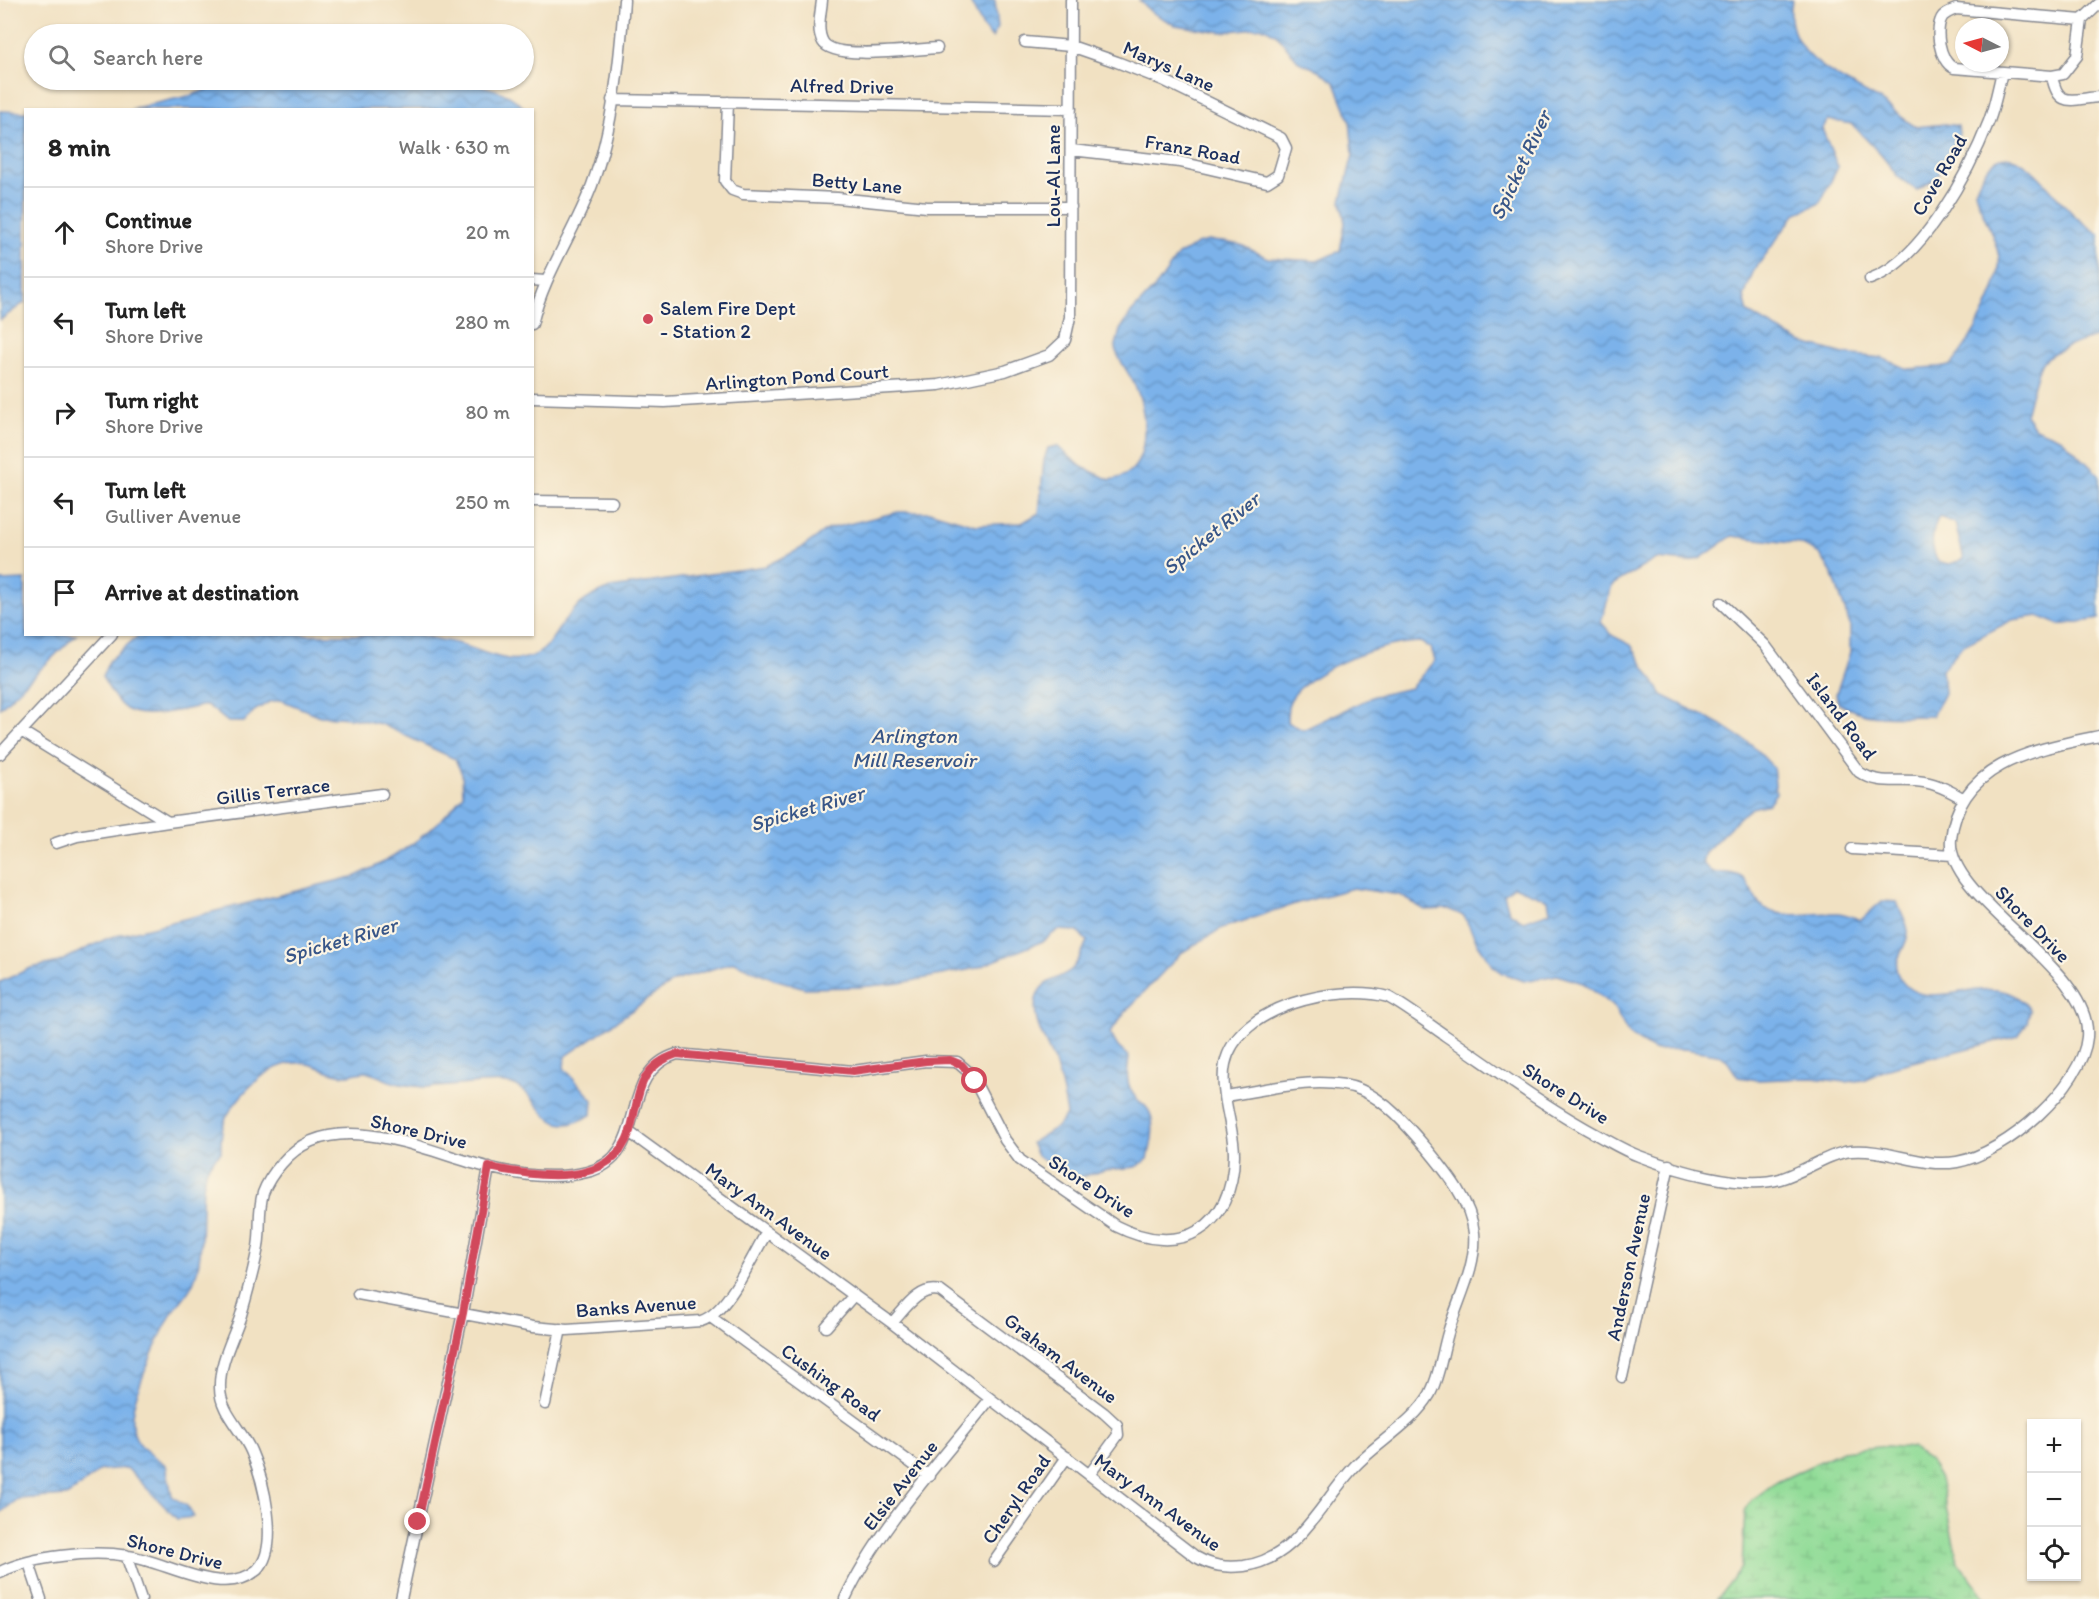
<!DOCTYPE html>
<html lang="en">
<head>
<meta charset="utf-8">
<style>
	body { margin:0; font-family:Itim,sans-serif; background:#f6f6f6; color:#222 }
	.controls { position:absolute; right:18px; bottom:18px; display:grid; overflow:hidden; border-radius:0px; box-shadow:0 2px 4px #0004 }
	.controls button { width:54px; height:54px; display:grid; place-items:center; padding:0; border:0; border-bottom:2px solid #e0e0e0; background:#fff; color:#222; font:30px sans-serif }
	.compass { position:absolute; left:1955px; top:18px; width:54px; height:54px; border-radius:50%; background:#fff; box-shadow:0 2px 4px #0004; rotate:276deg }
	.stop { position:absolute; width:18px; height:18px; margin:-14px; border:4px solid #d1495b; border-radius:50%; background:#fff }
	.stop.end { background:#d1495b; border-color:#fff; box-shadow:0 2px 6px #0008 }
	.list { margin:0; padding:0; list-style:none }
	h2 { display:flex; justify-content:space-between; align-items:center; height:78px; margin:0; padding:0 24px; font-size:26px }
	h2 small { font-size:20px; font-weight:400; color:#767676 }
	.list li { display:grid; grid-template-columns:39px 1fr auto; gap:18px; align-items:center; box-sizing:border-box; height:90px; padding:0 24px; border-top:2px solid #e0e0e0 }
	.list b { display:block; font-size:22px; white-space:nowrap }
	.list p { margin:0; font-size:20px; white-space:nowrap; color:#767676 }
	.list em { font-size:20px; font-style:normal; color:#767676 }
	.icon { flex:none; width:33px; height:33px; fill:none; stroke:currentColor; stroke-width:2; stroke-linecap:round; stroke-linejoin:round }
	.map { position:relative; flex:none; width:2099px; height:1599px; overflow:hidden }
	.search { position:absolute; background:#fff; box-shadow:0 2px 4px #0004; left:24px; top:24px; width:510px; height:66px; display:flex; align-items:center; gap:15px; box-sizing:border-box; padding:0 21px; border-radius:33px; color:#767676; font-size:22px }
	.panel { position:absolute; background:#fff; box-shadow:0 2px 4px #0004; left:24px; top:108px; width:510px; height:528px; border-radius:0px }
	.map>svg:first-child { display:block }
</style>
</head>
<body>
<div class="map">
<svg width="2099" height="1599" viewBox="0 0 2099 1599">
	<defs>
		<pattern id="wetland-marsh" width="20" height="14" patternUnits="userSpaceOnUse" patternTransform="scale(1.5)"><rect width="20" height="14" fill="#92dc98"/><path d="M1 5h8M5 5V1M11 12h8M15 12V8" fill="none" stroke="#7dbd85"/></pattern>
		<pattern id="water-waves" width="16" height="10" patternUnits="userSpaceOnUse" patternTransform="scale(1.5)"><rect width="16" height="10" fill="#7bb2ea"/><path d="M0 5q4-4 8 0t8 0" fill="none" stroke="#6491c1"/></pattern>
	</defs>
	<rect width="100%" height="100%" fill="#fcf5e5"/>
	<filter id="ink" filterUnits="userSpaceOnUse"><feTurbulence type="fractalNoise" baseFrequency=".0167" numOctaves="2"/><feDisplacementMap in="SourceGraphic" scale="12" xChannelSelector="R" yChannelSelector="G"/><feConvolveMatrix kernelMatrix="1 2 1 2 8 2 1 2 1" color-interpolation-filters="sRGB"/></filter>
	<filter id="wash" filterUnits="userSpaceOnUse"><feTurbulence type="fractalNoise" baseFrequency=".008" numOctaves="4" result="noise"/><feDisplacementMap in="SourceGraphic" scale="24" xChannelSelector="R" yChannelSelector="G"/><feGaussianBlur stdDeviation="1.35" result="paint"/><feColorMatrix in="noise" values="0 0 0 0 0 0 0 0 0 0 0 0 0 0 0 0 0 1.4 0 .05"/><feComposite in="paint" operator="in"/></filter>
	<g filter="url(#wash)">
		<rect width="100%" height="100%" fill="#f1e1c2"/>
		<path fill="url(#wetland-marsh)" stroke="#56867b" stroke-width="1.5" d="M1887,1446l25,2 17,12 11,19 18,83 28,37h-269l25,-32 3,-57 7,-10 23,-17 67,-32z"/>
		<path fill="url(#water-waves)" stroke="#4b70a4" stroke-width="1.5" fill-rule="evenodd" d="M969,0h26l3,27 -6,11 -8,-9z
			M1139,0h653c-11,56 50,78 87,100 13,8 24,20 37,27l29,-3 13,2 1,8 -22,44 -20,12 -19,-13 -16,-21 -30,-32 -24,-4 -6,9 16,38 -18,36 -25,11 -42,58 -9,25 4,16 52,29 44,12 38,4 26,11 42,-3c19,-22 53,-79 49,-109 -4,-23 -18,-43 -24,-66 28,-74 67,-8 98,23 8,7 17,14 26,20v102c-14,4 -48,15 -56,25 -6,7 -14,43 -17,54l9,13 27,11 37,36v144l-39,6 -22,-9 -26,4 -50,26 -20,24 2,23 -12,23c-33,0 -65,5 -94,-13l-2,-9 14,-42v-27l-17,-50 -13,-21 -20,-10 -68,-8 -31,22 -12,4 -33,-3 -44,26 -11,37 12,14 18,9 31,50 58,29 31,20 22,23 3,26 -8,11 -16,4 -11,8 -36,36 -3,11 11,10c50,-4 27,27 60,39 21,6 45,0 66,1 7,1 15,4 22,7l21,-19 15,1c3,9 11,21 11,30 0,14 -17,30 -10,43 26,50 96,-16 132,35l-3,13 -9,13 -126,31 -29,13 -17,2 -34,-4 -54,2 -20,-3 -12,-18 -9,-5 -33,-5 -31,1 -24,-15 -16,-29 -30,-23 -26,-8 -33,6 -21,-8 -10,-7 -15,-22 -14,-28 -16,-7 -23,1 -25,-15 -47,-7 -55,15 -76,25 -41,25 -56,59 -15,21 8,14 11,10c-2,15 -4,28 7,41 6,6 13,9 15,18 4,13 0,30 -3,43l-12,8 -31,3 -27,8 -12,-5 -29,-17 -6,-13 26,-16 10,-13c-3,-17 -6,-35 -12,-50 -8,-21 -27,-47 -17,-71 7,-14 23,-14 34,-24 7,-7 11,-19 15,-28l-10,-10 -19,-1 -15,11 -66,27 -77,15 -41,4 -54,1 -31,-9 -40,-17 -60,19 -109,76 -1,11 29,32 -1,14c-51,33 -48,-25 -86,-31 -22,-3 -57,5 -82,4 -10,-1 -22,-2 -32,-5 -8,-3 -17,-8 -26,-10 -7,-1 -15,4 -22,3 -12,-1 -23,-8 -35,-11 -26,-6 -50,12 -67,31 -17,20 -22,30 -21,57 -4,4 -9,9 -12,13 -13,20 -1,85 -16,118 -5,12 -17,22 -23,34 -12,22 -41,84 -38,108 2,20 19,30 34,40l6,31 15,10 7,11 -17,2 -50,-51 -26,2 -34,26 -49,3 -18,14v-531l31,-14 28,-6 49,-24 248,-62c42,-19 79,-44 107,-81l-1,-21 -7,-15 -74,-35 -30,-6 -31,-2 -39,-16 -12,2 -15,9 -10,11h-16l-21,-17c-23,3 -68,19 -86,0 -8,-8 -13,-19 -19,-28l7,-16 31,-27 281,1c11,4 23,5 35,8 28,8 61,29 88,6 5,-5 10,-13 14,-19 16,-23 26,-32 52,-42l156,-22 34,-17 28,-20 70,-17h34l44,13 46,-2 17,-10 5,-53 4,-12 9,-2 25,21 28,13c5,-1 13,-3 17,-6 23,-15 19,-62 10,-84 -5,-13 -16,-26 -22,-41l5,-19 11,-17 27,-29 20,-29 19,-11 11,-3 16,1 17,3 27,13 49,3 23,-10 5,-28 -4,-22 12,-46 -3,-35 -15,-37 -17,-13 -19,-8 -23,-28 -13,-7 -41,5 -47,-7 -24,-13zM1939,517l16,6 9,36 -14,5 -12,-2c-8,-14 -7,-31 1,-45zM1420,642l11,6 4,12 -24,28 -37,8 -71,34 -16,-8c0,-7 0,-17 4,-23 21,-32 92,-56 129,-57zM1514,886l34,14 2,12 -27,9 -14,-9 -5,-18z
			M383,80c41,0 113,-5 142,29h-394l61,-14 27,-10 127,-2z
			M0,111l26,1 -1,190 -25,18z
			M25,580l1,54 50,1 -76,73v-127z"/>
	</g>
	<g filter="url(#ink)">
		<g fill="none" stroke-linecap="round" stroke-linejoin="round">
			<defs>
				<path id="minor" d="M822,0c-1,13 -6,30 1,42 11,19 91,7 114,6
					M2082,20l-126,-11c-5,2 -9,3 -13,7 -9,11 -4,46 11,52l98,8c6,33 20,23 47,21
					M1025,42l46,4 46,16 46,18 118,58 5,10 -8,27 -11,7 -87,-20 -109,-12
					M2052,76l11,-2 14,-18 5,-36 17,-16
					M612,100l459,9
					M728,102l-3,79 7,9 11,4 94,4 90,9h144
					M1870,279c52,-18 100,-109 119,-158 6,-16 9,-33 13,-49
					M532,280l13,1
					M532,324c12,-50 42,-91 60,-139 21,-57 28,-124 32,-185
					M532,398l133,4 274,-17 66,-14 44,-16 16,-15 5,-23 1,-317
					M532,501l80,1
					M1721,603l44,42 94,127c20,14 43,6 65,10 14,2 28,10 40,17
					M21,731l147,91 214,-28
					M0,754l112,-120
					M56,843l21,-7 91,-14
					M1852,849l101,6
					M629,1132l263,191 304,234c16,9 29,11 48,9 54,-7 77,-64 111,-100 23,-24 58,-43 75,-72 10,-19 12,-41 18,-61 9,-32 29,-66 26,-100 -3,-31 -27,-60 -46,-83 -18,-21 -41,-49 -67,-60 -40,-16 -94,0 -135,6
					M358,1294l175,33 34,3 134,-9c27,-8 51,-65 66,-89
					M712,1318l217,158
					M892,1323c13,-14 27,-37 48,-32l164,122 13,12 1,10 -29,40
					M826,1327l28,-32
					M1622,1377l47,-212
					M545,1404l16,-75
					M126,1555l15,44
					M994,1561l73,-104
					M29,1563l12,36
					M0,1572c33,-16 92,-22 128,-16 38,5 94,43 129,14 24,-23 6,-92 -6,-119 -9,-21 -31,-39 -31,-63 -1,-25 13,-49 21,-73 6,-21 12,-42 16,-63 5,-19 0,-39 6,-59 4,-11 11,-21 19,-30 50,-60 144,-11 205,4 31,8 68,13 100,5 65,-16 28,-99 90,-118l176,17 73,-10 31,1 14,12 34,66 15,20 96,66c65,33 117,2 118,-71 0,-29 -15,-62 -9,-91 12,-58 113,-81 163,-67 20,11 39,26 58,39 50,34 99,71 153,100 13,7 26,15 40,20 36,14 104,34 141,23 24,-7 47,-25 71,-28 36,-3 70,17 106,11 48,-8 126,-76 130,-125 6,-69 -142,-138 -136,-198 8,-77 86,-90 148,-103
					M401,1599l62,-286 26,-146
					M845,1599c33,-71 97,-139 145,-200"/>
			</defs>
			<use href="#minor" stroke="#868890" stroke-width="13"/>
			<use href="#minor" stroke="#fff" stroke-width="10"/>
		</g>
	</g>
	<g fill="none" stroke-linecap="round" stroke-linejoin="round" filter="url(#ink)">
		<path stroke="#d1495b" stroke-width="8" d="M418,1522l45,-209 26,-146c46,9 122,23 141,-36 10,-35 6,-64 47,-77l176,17 73,-10 24,-1 12,5 13,16"/>
	</g>
	<circle fill="#d1495b" stroke="#fcf5e5" stroke-width="2" cx="648" cy="319" r="6"/>
	<g text-anchor="middle" dominant-baseline="central" stroke-width="4.5" stroke-linejoin="round" paint-order="stroke">
		<g font-size="20" fill="#1b2f5e" stroke="#fcf5e5">
			<text transform="translate(1169 66) rotate(24)">Marys Lane</text>
			<text transform="translate(842 86) rotate(1)">Alfred Drive</text>
			<text transform="translate(1193 149) rotate(10)">Franz Road</text>
			<text transform="translate(1939 175) rotate(-60)">Cove Road</text>
			<text transform="translate(1053 176) rotate(-90)">Lou-Al Lane</text>
			<text transform="translate(857 183) rotate(5)">Betty Lane</text>
			<text transform="translate(797 377) rotate(-4)">Arlington Pond Court</text>
			<text transform="translate(1842 716) rotate(53)">Island Road</text>
			<text transform="translate(273 791) rotate(-7)">Gillis Terrace</text>
			<text transform="translate(2033 924) rotate(46)">Shore Drive</text>
			<text transform="translate(1566 1093) rotate(32)">Shore Drive</text>
			<text transform="translate(419 1131) rotate(13)">Shore Drive</text>
			<text transform="translate(1092 1186) rotate(33)">Shore Drive</text>
			<text transform="translate(769 1211) rotate(36)">Mary Ann Avenue</text>
			<text transform="translate(1628 1267) rotate(-78)">Anderson Avenue</text>
			<text transform="translate(636 1306) rotate(-4)">Banks Avenue</text>
			<text transform="translate(1061 1358) rotate(37)">Graham Avenue</text>
			<text transform="translate(831 1382) rotate(36)">Cushing Road</text>
			<text transform="translate(900 1485) rotate(-52)">Elsie Avenue</text>
			<text transform="translate(1016 1499) rotate(-55)">Cheryl Road</text>
			<text transform="translate(1158 1502) rotate(36)">Mary Ann Avenue</text>
			<text transform="translate(175 1551) rotate(14)">Shore Drive</text>
		</g>
		<g font-size="20" fill="#1b2f5e" stroke="#fcf5e5" text-anchor="start">
			<text x="660" y="308">Salem Fire Dept<tspan x="660" dy="23">- Station 2</tspan></text>
		</g>
		<g font-size="21" font-style="italic" fill="#385688" stroke="#fcf5e5">
			<text transform="translate(1520 165) rotate(-65)">Spicket River</text>
			<text transform="translate(1211 533) rotate(-39)">Spicket River</text>
			<text x="914" y="735">Arlington<tspan x="914" dy="24">Mill Reservoir</tspan></text>
			<text transform="translate(807 808) rotate(-16)">Spicket River</text>
			<text transform="translate(340 940) rotate(-16)">Spicket River</text>
		</g>
	</g>
</svg>
<div class="controls">
<button>+</button>
<button>−</button>
<button><svg class="icon" aria-label="locate" viewBox="0 0 24 24"><circle cx="12" cy="12" r="6"/><path d="M12 2v4M12 18v4M2 12h4M18 12h4"/></svg></button>
</div>
<svg class="compass" viewBox="-18 -18 36 36"><path d="M0-13l5 13h-10z" fill="#e53935"/><path d="M0 13l5-13h-10z" fill="#767676"/></svg>
<div class="stop" style="left:975px;top:1081px"></div>
<div class="stop end" style="left:418px;top:1522px"></div>
<div class="search"><svg class="icon" aria-label="search" viewBox="0 0 24 24"><circle cx="10" cy="10" r="6"/><path d="M15 15l6 6"/></svg>Search here</div>
<section class="panel">
<h2>8 min<small>Walk · 630 m</small></h2>
<ul class="list">
<li><svg class="icon" aria-label="ahead" viewBox="0 0 24 24"><path d="M12 20V5M6 11l6-6 6 6"/></svg><div><b>Continue</b><p>Shore Drive</p></div><em>20 m</em></li>
<li><svg class="icon" aria-label="left" viewBox="0 0 24 24"><path d="M17 20v-9H6M10 6l-5 5 5 5"/></svg><div><b>Turn left</b><p>Shore Drive</p></div><em>280 m</em></li>
<li><svg class="icon" aria-label="right" viewBox="0 0 24 24"><path d="M7 20v-9h11M14 6l5 5-5 5"/></svg><div><b>Turn right</b><p>Shore Drive</p></div><em>80 m</em></li>
<li><svg class="icon" aria-label="left" viewBox="0 0 24 24"><path d="M17 20v-9H6M10 6l-5 5 5 5"/></svg><div><b>Turn left</b><p>Gulliver Avenue</p></div><em>250 m</em></li>
<li><svg class="icon" aria-label="arrive" viewBox="0 0 24 24"><path d="M6 21V4h12l-3 4 3 4H6"/></svg><div><b>Arrive at destination</b></div></li>
</ul>
</section>
</div>
</body>
</html>
